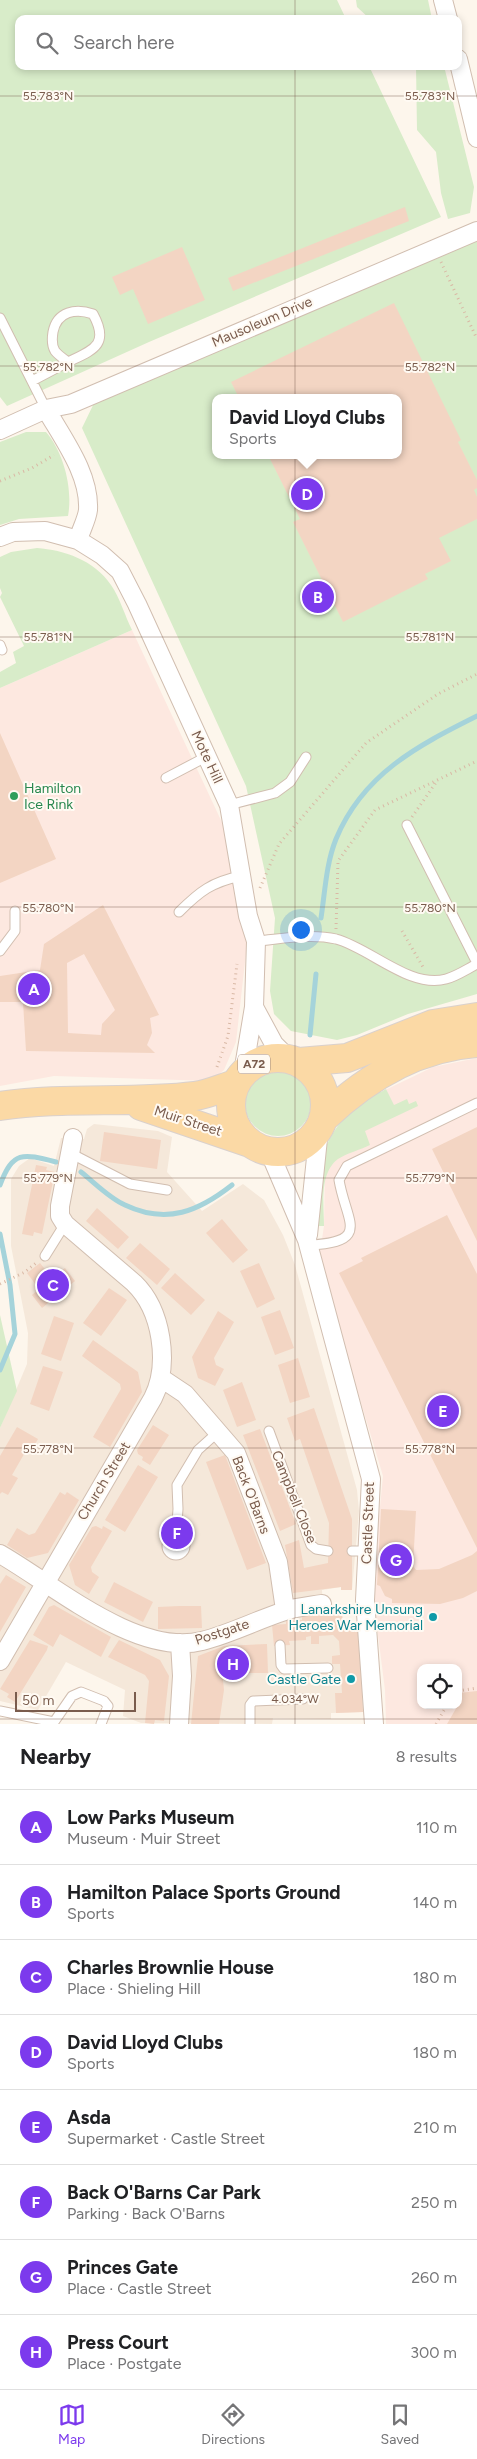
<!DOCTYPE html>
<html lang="en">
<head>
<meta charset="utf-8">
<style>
	body { margin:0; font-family:Figtree,sans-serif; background:#f6f6f6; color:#202124 }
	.controls { position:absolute; right:15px; bottom:15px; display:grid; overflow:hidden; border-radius:10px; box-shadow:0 2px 8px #0003 }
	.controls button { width:45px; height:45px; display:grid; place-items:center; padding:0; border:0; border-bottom:1px solid #e0e0e0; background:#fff; color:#202124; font:25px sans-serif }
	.scale { position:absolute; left:15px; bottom:12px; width:121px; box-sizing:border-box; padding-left:5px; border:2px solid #7a5c4d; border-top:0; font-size:14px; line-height:18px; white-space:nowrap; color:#7a5c4d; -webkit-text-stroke:4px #fffaf3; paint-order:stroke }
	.you { position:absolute; left:300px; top:929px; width:18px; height:18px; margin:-12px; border:4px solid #fff; border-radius:50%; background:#1a73e8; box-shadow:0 0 0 8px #1a73e833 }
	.badge { display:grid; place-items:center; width:32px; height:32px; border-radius:50%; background:#7c3aed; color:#fff; font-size:16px; font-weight:700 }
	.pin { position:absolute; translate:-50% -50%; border:2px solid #fff; box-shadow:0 1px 5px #0006 }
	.popup { position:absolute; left:212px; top:394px; width:190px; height:65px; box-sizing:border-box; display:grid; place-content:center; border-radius:10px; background:#fff; filter:drop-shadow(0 1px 4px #0005); font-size:16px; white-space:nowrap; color:#757577 }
	.popup b { font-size:19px; color:#202124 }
	.popup::after { content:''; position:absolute; left:50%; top:100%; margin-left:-10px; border:10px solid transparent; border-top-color:#fff }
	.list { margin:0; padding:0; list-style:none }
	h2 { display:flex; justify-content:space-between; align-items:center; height:65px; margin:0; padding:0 20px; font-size:21px }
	h2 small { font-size:16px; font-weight:400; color:#757577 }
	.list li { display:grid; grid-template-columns:32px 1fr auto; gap:15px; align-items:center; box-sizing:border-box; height:75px; padding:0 20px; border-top:1px solid #e0e0e0 }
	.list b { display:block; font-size:19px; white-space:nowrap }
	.list p { margin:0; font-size:16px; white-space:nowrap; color:#757577 }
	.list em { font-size:16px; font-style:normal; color:#757577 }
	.icon { flex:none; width:28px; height:28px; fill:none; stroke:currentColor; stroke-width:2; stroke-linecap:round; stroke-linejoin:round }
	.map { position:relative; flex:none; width:477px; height:1724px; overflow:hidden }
	.search { position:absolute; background:#fff; box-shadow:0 2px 8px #0003; left:15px; right:15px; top:15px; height:55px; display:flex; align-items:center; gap:12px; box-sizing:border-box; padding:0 18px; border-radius:10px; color:#757577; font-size:19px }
	.sheet { height:665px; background:#fff }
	nav { display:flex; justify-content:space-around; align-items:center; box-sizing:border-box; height:70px; border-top:1px solid #e0e0e0; background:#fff; font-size:14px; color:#757577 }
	nav a { display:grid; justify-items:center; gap:2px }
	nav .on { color:#7c3aed }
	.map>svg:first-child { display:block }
</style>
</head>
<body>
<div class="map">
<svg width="477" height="1724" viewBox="0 0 477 1724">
	<rect width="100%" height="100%" fill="#fdf6ec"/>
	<path fill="#f5e8da" d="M94,1124l64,7 14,6 -5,35 35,39 41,-27 21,16 19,35 12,30 62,225 2,21 -7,79h-11v-3l-19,3 1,25 23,16 13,-1 4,82 -32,1v6l-58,-1 -1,6 -131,-1 -18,-7 2,-26 -59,-28 -28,48 -38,-9v-273l27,-64 1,-31 -17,-87v-67l8,-13 11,-8 24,8 7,-28 23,1 3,-10z"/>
	<path fill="#fde8e0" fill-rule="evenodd" d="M132,630l94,201 21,113 -11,98 -12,28 -13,11 -157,-5 -54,10v-398z
		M477,1058v666h-91l-1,-34 -13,-102 11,-112 -43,-143 -20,-81 4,-26 1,-57 56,-77 52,-25zM421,1668h37v37h-37z"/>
	<path fill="#d8ecc9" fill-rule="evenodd" d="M0,0h337l9,19h-327v47h350l72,151 -292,125 -142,64 -7,-9z
		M356,0h72l4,19h-62l-13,-12z
		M416,66h28l30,121 -4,26 -22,6 -7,-26 -5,-41 -19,-22z
		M477,240v754l-69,20 -51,21 -20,5 -46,-9 -17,-17 -4,-23 5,-73 -29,-132 -164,-358 14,-29zM216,398h182v57h-182z
		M26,432h20c18,21 27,57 22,84l-49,3 -19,6v-83z
		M37,548c27,2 57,12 74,37 9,13 14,31 21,45l-132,58v-16l16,-9 -3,-11 11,-6 -24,-49 2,-4 -2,-5v-31l11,-5z
		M245 1103a33 33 0 1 1 66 0a33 33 0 1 1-66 0Z
		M378,1087l3,5 5,-3 8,16 13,-6 2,5 7,-3 2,5 -53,25 5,14c-10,5 -23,8 -32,14 -19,14 -14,46 -14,67h-6l-1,-9 7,-66c13,-31 29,-43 54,-64z
		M0,1315l17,76 -17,37z"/>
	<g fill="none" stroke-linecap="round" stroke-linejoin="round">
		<path stroke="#a5d3da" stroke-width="5" d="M321,918c4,-26 5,-54 15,-79 27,-65 81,-93 141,-123
			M310,1035l6,-61
			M81,1172c14,11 28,26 44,33 42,20 74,6 107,-20
			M0,1185c13,-34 22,-32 56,-23
			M0,1234l10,51 5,49 -15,36"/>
	</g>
	<path fill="#f3d5c3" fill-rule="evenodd" d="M405,207l4,14 -176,70 -5,-13z
		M182,247l23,53 -57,24 -15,-35 -13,6 -8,-18z
		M394,303l67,137 -3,2 19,38v8l-3,2 3,7v22l-38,19 12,23 -26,13 3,5 -85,43 -50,-100 7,-3 -32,-64h130v-57h-159l-8,-16z
		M0,733l56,126 -56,24z
		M103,905l56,110 -9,3 2,15 -5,12 8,8 -129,-2 -3,-49h-23v-26l40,-6 4,-26zM84,954l31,56 -13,14 -1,11 -33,-2 -1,-70z
		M477,1127v114l-45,-92z
		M104,1132l57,8 -4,29 -57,-8z
		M36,1165l11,2 -1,3 9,2 -13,62 -8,-2 -1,4 -11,-2z
		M97,1208l32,29 -11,12 -32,-28z
		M447,1215l30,59v274l-138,-275 24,-12 -2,-3z
		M222,1219l26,31 -15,13 -27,-30z
		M140,1243l30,26 -13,16 -31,-27z
		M40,1263l12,15 13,-10 10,13 -33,27 -10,-13 7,-6 -12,-16z
		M259,1263l16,36 -18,9 -17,-37z
		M175,1273l30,27 -14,15 -30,-27z
		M109,1288l18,12 -26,36 -18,-13z
		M280,1310l14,38 -19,7 -14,-38z
		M218,1311l16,11 -20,36 2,7 8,4 -9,17 -17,-8 -6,-21z
		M54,1316l20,7 -13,38 -20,-7z
		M93,1340l45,32 4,20 -32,55 -17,-10 28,-48 -1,-5 -38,-28z
		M298,1358l12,39 -20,6 -12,-38z
		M43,1366l20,6 -14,39 -19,-7z
		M242,1382l14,38 -19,7 -14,-37z
		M314,1408l38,111v71h-11v-3l-48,6 -8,-48 14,-5 5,28 24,-5 1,-40 -29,-84 -5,2 -8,-23z
		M153,1425l16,10 -19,30 -8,-5 1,-3 -5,-3 -1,-4z
		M17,1427l21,12 -7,12 -4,-2 -15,26 6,3 -10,17 -6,-3 -2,2v-38z
		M260,1429l36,95 -16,7 -37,-96z
		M225,1455l41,108 -19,7 -41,-108z
		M138,1465l20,12 -33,55 -20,-12z
		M60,1492l5,3 2,-3 12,8 -31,53 -21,5 -20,-13 10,-17 12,7 6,-2z
		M381,1509l35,2 -3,55 3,4 23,-1 33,-14 5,-4v40l-14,7 -23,6 -48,-1v-4l-7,-3 -5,-10 -3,-1z
		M96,1526l6,3 1,-3 9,5 -21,36 1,5 7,5 -10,17 -14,-9 -6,-20 23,-38z
		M6,1575l20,12 -26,45v-48z
		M114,1582l39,20 -10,20 -39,-20z
		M54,1605l57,32 -10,20 -41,-23 -7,13 -20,-12 16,-28z
		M179,1606h22l1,22 -44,1v-22z
		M342,1614l2,15 15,1 4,82 -27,1 -1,-20h7l-2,-29h-8v-8l8,-1 -1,-14 -6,-6 -14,1v8h-8v-8l-5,1v3l-17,1 1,4 -16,1 -2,-21 14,-1v-3l16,-1v-4z
		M30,1640l18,6 -1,4 -32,52 -8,-5 2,-3 -9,-5z
		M119,1640l41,20 9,16 -5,45 -9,-1 -1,4 -9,-1 4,-42 -4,-6 -37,-18z
		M267,1644l1,29h-30l-15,7 1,10 -5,34h-28l7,-68 26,-10z
		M477,1691v33h-30l11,-19 1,-12z"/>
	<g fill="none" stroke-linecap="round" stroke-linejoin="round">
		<defs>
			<path id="lane" d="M0,318l46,91
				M32,381l36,-19c-4,-3 -10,-7 -13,-11 -3,-5 -3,-13 -2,-19 4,-21 23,-24 40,-18 17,31 0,36 -25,48
				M0,645l2,5
				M166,778l40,-21
				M229,805l46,-12 15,-11 16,-25
				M407,825l70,138
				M179,912c21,-21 33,-30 62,-36
				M256,941c25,-2 55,-8 80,-2 34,9 74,50 110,40 11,-3 21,-10 31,-15
				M0,951l15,-20v-20
				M70,1153l60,31 37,6
				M309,1245c63,-3 37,-23 30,-65l8,-14 130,-63
				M45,1256l20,-32
				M269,1431l42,114 5,4 12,2
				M176,1536l2,-27 -1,-24 21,-35 20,-18
				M167 1546a9 9 0 1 1 18 0a9 9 0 1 1-18 0Z
				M352,1551h15
				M280,1645l1,20 3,4 44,-1
				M0,1711l54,11 18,-26 9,-4 23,9 4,5 -7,18
				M250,1724v-19l3,-4 50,-2"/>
			<path id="street" d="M443,0l5,19
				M458,59l19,79
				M46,409c17,30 44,65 42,101 -1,9 -7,20 -10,30
				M0,430l46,-21 25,-5 406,-173
				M0,537l13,-5 32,-1 33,9 24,15 18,16 17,33 92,201 19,111 8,25 -2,66 -11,66
				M254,1007l20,37 14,14
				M269,1151l38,89 64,239 -6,121 9,124
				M308,1235l11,-106
				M161,1378l24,16 51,59 42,109 7,48
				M0,1554c54,31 137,103 202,87 28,-7 55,-21 83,-30 12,-4 25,-5 37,-7
				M0,1661l153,-263c17,-34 9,-88 -19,-115l-69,-59 -5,-8v-10l13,-68
				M179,1724l3,-48 -2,-33"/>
			<path id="primary" d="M231 1105a47 47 0 1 1 94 0a47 47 0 1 1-94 0Z
				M299,1062l48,-4 86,-34 44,-7
				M0,1106c65,-10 130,-2 195,-10 14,-2 27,-8 40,-12
				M141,1106l109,37
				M324,1118c42,-40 94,-71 153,-75"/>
		</defs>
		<use href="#lane" stroke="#d1beb0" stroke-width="11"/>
		<use href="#street" stroke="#d1beb0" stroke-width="20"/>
		<use href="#primary" stroke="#dad1cd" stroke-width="30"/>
		<path stroke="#d9b8a5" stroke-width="3" stroke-dasharray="1 4" stroke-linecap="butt" d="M441,262l36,77
			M0,481l32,-13 22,-13
			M412,817l25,-36
			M260,888l19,-44 87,-101 72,-49 39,-20
			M336,929l2,-68 37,-51 102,-49
			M402,931l21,36
			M217,1067l11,-31 9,-72
			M0,1284l25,-12 11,-9
			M458,1691l19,-3
			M436,1724l11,-19"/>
		<use href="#lane" stroke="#fff" stroke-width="9"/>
		<use href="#street" stroke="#fff" stroke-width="18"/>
		<use href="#primary" stroke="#fbd9a5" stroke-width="28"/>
	</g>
	<path fill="none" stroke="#7a5c4d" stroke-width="1" stroke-opacity="0.45" d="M295,0v19M295,66v1658M0,96h477M0,366h477M0,637h477M0,907h477M0,1178h477M0,1448h477M0,1719h477"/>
	<circle fill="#2e9e5b" stroke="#fffaf3" stroke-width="2" cx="14" cy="796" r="5"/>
	<g fill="#0f9aa8" stroke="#fffaf3" stroke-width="2">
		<circle cx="433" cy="1617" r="5"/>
		<circle cx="351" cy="1679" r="5"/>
	</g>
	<g text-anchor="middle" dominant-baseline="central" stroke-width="4" stroke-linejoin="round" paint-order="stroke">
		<rect fill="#fffaf3" stroke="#a28b7f" stroke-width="1" x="238" y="1054.5" width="32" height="19" rx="4"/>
		<g font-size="12" font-weight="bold" fill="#7a5c4d">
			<text x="254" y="1064">A72</text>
		</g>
		<g font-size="14" fill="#7a5c4d" stroke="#fffaf3">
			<text transform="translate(262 322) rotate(-23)">Mausoleum Drive</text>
			<text transform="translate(207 757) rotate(65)">Mote Hill</text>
			<text transform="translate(188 1121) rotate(18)">Muir Street</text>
			<text transform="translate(104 1481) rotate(-59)">Church Street</text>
			<text transform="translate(251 1495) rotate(69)">Back O'Barns</text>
			<text transform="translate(294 1497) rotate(68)">Campbell Close</text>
			<text transform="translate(368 1523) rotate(-88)">Castle Street</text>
			<text transform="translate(222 1632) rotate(-18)">Postgate</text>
		</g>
		<g font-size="14" fill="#27864d" stroke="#fffaf3" text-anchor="start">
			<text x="24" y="788">Hamilton<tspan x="24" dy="16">Ice Rink</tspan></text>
		</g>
		<g font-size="14" fill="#0d838f" stroke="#fffaf3" text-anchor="end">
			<text x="423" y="1609">Lanarkshire Unsung<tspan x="423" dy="16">Heroes War Memorial</tspan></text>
			<text x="341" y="1679">Castle Gate</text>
		</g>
	</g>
	<g font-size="12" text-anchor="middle" fill="#7a5c4d" stroke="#fffaf3" stroke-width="4" stroke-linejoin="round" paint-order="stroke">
		<text x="48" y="100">55.783°N</text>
		<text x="430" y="100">55.783°N</text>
		<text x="48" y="371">55.782°N</text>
		<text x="430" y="371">55.782°N</text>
		<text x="48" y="641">55.781°N</text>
		<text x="430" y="641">55.781°N</text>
		<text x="48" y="912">55.780°N</text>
		<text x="430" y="912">55.780°N</text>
		<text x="48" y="1182">55.779°N</text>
		<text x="430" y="1182">55.779°N</text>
		<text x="48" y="1453">55.778°N</text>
		<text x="430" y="1453">55.778°N</text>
		<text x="295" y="1703">4.034°W</text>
	</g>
</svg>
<div class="controls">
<button><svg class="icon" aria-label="locate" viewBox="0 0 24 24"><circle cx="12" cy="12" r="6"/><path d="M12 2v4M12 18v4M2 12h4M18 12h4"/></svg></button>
</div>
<div class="scale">50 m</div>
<div class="you"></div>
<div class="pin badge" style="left:34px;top:989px">A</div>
<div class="pin badge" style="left:318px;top:597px">B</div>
<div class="pin badge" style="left:53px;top:1285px">C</div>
<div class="pin badge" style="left:307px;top:494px">D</div>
<div class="popup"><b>David Lloyd Clubs</b>Sports</div>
<div class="pin badge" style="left:443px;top:1411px">E</div>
<div class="pin badge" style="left:177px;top:1533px">F</div>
<div class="pin badge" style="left:396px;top:1560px">G</div>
<div class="pin badge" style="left:233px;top:1664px">H</div>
<div class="search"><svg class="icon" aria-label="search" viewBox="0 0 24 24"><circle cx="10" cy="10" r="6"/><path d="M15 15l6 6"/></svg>Search here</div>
</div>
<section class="sheet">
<h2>Nearby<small>8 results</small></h2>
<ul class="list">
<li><span class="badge">A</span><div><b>Low Parks Museum</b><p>Museum · Muir Street</p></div><em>110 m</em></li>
<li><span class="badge">B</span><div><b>Hamilton Palace Sports Ground</b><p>Sports</p></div><em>140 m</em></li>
<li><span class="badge">C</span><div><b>Charles Brownlie House</b><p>Place · Shieling Hill</p></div><em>180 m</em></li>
<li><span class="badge">D</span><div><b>David Lloyd Clubs</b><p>Sports</p></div><em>180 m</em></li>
<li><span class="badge">E</span><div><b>Asda</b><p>Supermarket · Castle Street</p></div><em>210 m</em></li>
<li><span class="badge">F</span><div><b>Back O'Barns Car Park</b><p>Parking · Back O'Barns</p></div><em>250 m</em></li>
<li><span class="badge">G</span><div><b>Princes Gate</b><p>Place · Castle Street</p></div><em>260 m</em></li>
<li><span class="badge">H</span><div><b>Press Court</b><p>Place · Postgate</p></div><em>300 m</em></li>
</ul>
</section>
<nav>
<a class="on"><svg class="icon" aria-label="map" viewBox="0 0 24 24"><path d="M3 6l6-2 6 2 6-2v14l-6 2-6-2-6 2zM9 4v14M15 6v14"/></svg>Map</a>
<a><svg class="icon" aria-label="directions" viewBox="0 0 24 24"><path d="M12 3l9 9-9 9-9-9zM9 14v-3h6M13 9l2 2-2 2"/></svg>Directions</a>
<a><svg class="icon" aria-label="saved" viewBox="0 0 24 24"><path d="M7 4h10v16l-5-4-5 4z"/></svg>Saved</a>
</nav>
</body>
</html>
